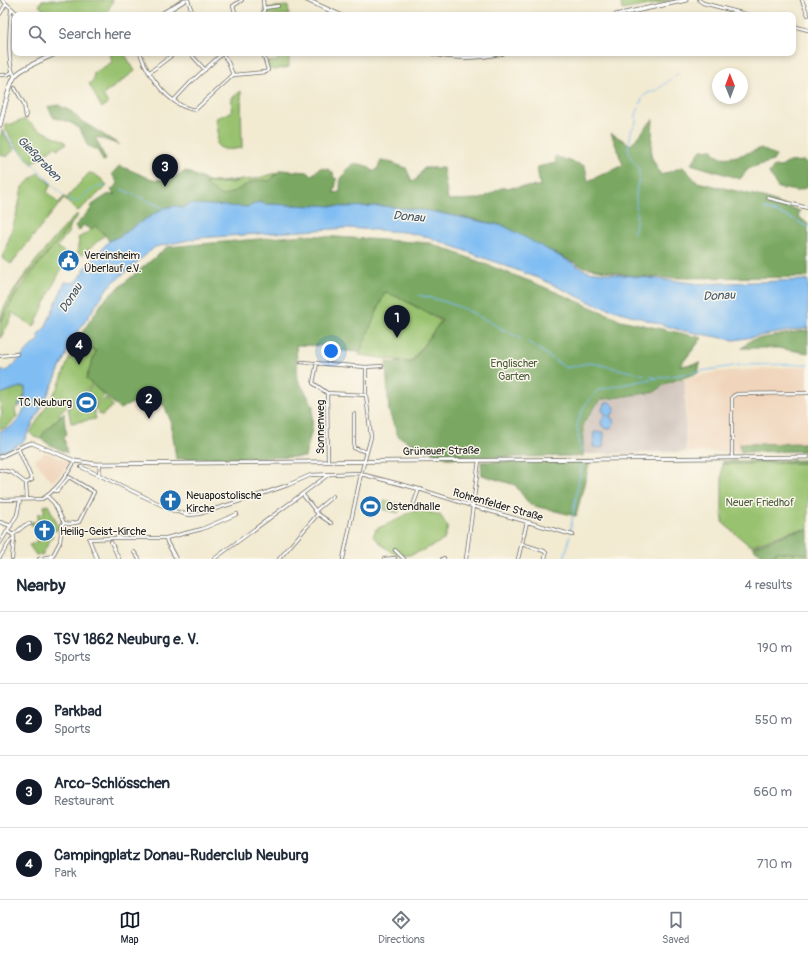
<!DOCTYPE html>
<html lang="en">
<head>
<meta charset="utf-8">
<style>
	body { margin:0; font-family:Pangolin,sans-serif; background:#f2f2f3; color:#1f2937 }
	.compass { position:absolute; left:712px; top:68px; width:36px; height:36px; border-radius:50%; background:#fff; box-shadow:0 2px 6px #0003; rotate:359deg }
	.you { position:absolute; left:331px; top:351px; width:14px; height:14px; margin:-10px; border:3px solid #fff; border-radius:50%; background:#1a73e8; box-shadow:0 0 0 6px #1a73e833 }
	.badge { display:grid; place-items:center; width:26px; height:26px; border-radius:50%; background:#111827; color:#fff; font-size:13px; font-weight:700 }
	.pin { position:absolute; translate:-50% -33px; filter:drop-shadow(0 1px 2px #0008) }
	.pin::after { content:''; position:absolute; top:21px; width:14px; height:12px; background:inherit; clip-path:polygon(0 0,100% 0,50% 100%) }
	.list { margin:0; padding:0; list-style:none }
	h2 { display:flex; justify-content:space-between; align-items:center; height:52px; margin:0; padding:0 16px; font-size:17px }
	h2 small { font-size:13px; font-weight:400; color:#747a83 }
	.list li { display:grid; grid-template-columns:26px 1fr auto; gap:12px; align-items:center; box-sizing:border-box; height:72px; padding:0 16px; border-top:1px solid #e0e1e3 }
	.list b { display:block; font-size:15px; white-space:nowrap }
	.list p { margin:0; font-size:13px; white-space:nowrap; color:#747a83 }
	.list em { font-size:13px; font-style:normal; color:#747a83 }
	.icon { flex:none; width:22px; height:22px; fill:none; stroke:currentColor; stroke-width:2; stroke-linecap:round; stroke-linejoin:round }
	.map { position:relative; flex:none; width:808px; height:559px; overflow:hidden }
	.search { position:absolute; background:#fff; box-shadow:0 2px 6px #0003; left:12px; right:12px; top:12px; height:44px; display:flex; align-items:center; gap:10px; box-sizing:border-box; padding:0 14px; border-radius:8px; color:#747a83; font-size:15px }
	.sheet { height:340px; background:#fff }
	nav { display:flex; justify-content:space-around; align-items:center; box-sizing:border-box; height:56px; border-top:1px solid #e0e1e3; background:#fff; font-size:11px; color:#747a83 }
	nav a { display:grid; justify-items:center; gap:2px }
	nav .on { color:#111827 }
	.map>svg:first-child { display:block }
</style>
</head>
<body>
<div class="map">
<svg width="808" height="559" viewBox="0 0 808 559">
	<rect width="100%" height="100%" fill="#fbf7ec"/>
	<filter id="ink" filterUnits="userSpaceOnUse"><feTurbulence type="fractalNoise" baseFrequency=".025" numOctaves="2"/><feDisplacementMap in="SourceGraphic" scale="8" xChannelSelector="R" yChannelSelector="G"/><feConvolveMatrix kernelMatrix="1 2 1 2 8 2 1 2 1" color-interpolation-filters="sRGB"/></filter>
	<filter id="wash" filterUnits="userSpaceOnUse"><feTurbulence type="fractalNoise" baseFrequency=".012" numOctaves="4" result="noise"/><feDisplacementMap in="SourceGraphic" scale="16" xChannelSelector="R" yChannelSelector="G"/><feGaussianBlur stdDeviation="0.9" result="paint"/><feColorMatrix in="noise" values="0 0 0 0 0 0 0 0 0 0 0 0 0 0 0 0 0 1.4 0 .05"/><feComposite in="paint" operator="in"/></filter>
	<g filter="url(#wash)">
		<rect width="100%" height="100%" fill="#f2ead1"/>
		<path fill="#f0d5bc" d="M808,366v77l-69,1 2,8h-54l-1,-73 31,-7z
			M46,452l23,10 -9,13 -8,7 -17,-22z"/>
		<path fill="#cec1b9" d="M685,379l1,73 -102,2v-29l16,-24 55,-8 10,-8z"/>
		<path fill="#99c26f" stroke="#5a6f46" d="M42,0h71l-7,15h-54l-9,-5v-1l-4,-3z
			M621,0h55l-54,10z
			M288,6l1,9h-25l1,-7z
			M110,53h14l11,18 -32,24 5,8 -6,5 -13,-24 4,-3 1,-8 18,-11z
			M289,53v14l-16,3 -5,-3 -1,-5 11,-1v-7z
			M241,91l1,57c-8,1 -19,4 -25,-3l1,-14 -2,-13 15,-6 1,-14z
			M25,119l11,9 28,13 2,3 -8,5 -3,-3 -23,18 -17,-19 -10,-17 1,-3 6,-1z
			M2,130l12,19 -7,8 -7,-3v-16z
			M38,173l13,11 -4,8 11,11 6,-6h1l-54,67 -9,-6c9,-24 16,-45 20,-71z
			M89,173c6,0 15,7 18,13l-29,25 -13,-11z
			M277,173l-7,8c-22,-4 -29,11 -48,15l-16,-10v-3l31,-2v-1l17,-1z
			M77,214v3l-56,67 -21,38c0,-23 59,-90 77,-108z
			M71,224l-3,9 -11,14 10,7v5l-11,20 -22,48 -23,-15 1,5 -12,22v-14l12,-24 19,-27z
			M95,226l10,9 -23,20 -5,-3 2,-11 -1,-3c6,-3 12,-7 17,-12z
			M385,292l15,6 41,23 -30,41 -52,-7z
			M75,343l21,8 -10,28 7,5 -35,30 3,1c-7,8 -17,14 -20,24l-7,-2 -4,-4 29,-48z
			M94,385l10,11 -11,11 3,12 -25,4 -3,-15z
			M20,387h5l1,6 -11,17 2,7c-5,5 -9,11 -17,12v-10l2,-6 -2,-8v-11z
			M106,398l7,8 -12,10 -7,-9z
			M808,463v66l-16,2 -42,15 -27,-23 -1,-12v-47z
			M385,500l18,5 -1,3h-2l-2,5 -16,-4z
			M48,505l11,22 -2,3 -3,1c-2,-10 -8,-5 -16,-5 -2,0 -4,-1 -7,-1v-3l7,-1v-7l6,-1v-7z
			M419,510l21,5 8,12 -4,13c-11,5 -34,19 -47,15 -7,-2 -19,-14 -24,-19l3,-7 23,-10 11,-7z
			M53,535l-11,20h-6l-7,-10 7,-2v-7z
			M775,552l33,2v5h-29z"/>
		<path fill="#7aa862" stroke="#4b623f" d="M58,105l14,7 8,8 40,25 -23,-8 -1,2 10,21 -3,1 -5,-10 -11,-6c-7,-20 -12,-22 -33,-27l-6,-11z
			M653,119l-2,37 10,19 22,-8 14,15 61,14 42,15 -2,5 10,8v53l-139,1 -34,-2 -51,-9 -65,-31 -15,-10 -37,-8 -38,-7 -27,-3 -20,-2 -37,1 -26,-2 -4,1 -50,-2 -6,-2 -11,5h-62l-4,1 -5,-2 -49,24 -6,5 -13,6 -4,-6 -10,-9 -4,4 -8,-5 -4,6 -4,-5 16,-17 1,-4 15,-10 9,-1 -3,-1 -2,-3 7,-6 -6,-10 7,-8c29,9 36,23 67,5 7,3 15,8 23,10 9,3 19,-1 28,-1v1l-5,2h-26v3l16,10c19,-4 26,-19 48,-15l10,-11 27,2 5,3 8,-7 8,1 5,4 1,5 3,1 -3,14 6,-1c1,-7 -2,-14 6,-18l-1,-3 7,-7c7,-1 17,1 20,7h4l5,-10h6l19,7 6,13 4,-1 8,-12h19l5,32 33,-1 20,-11 39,-2 -3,-19 19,-4 -1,-7 30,10 3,15 35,-16 -12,-32 20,12z
			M761,148l15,8 -3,5 -24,7 -9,11 -49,-15 10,-14 11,-1c1,2 4,6 6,7 9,5 34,-4 43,-8z
			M804,161l4,3 -1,8 1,1v14l-11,4 -19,-3 -9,-15 5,-7 7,1 8,-5z
			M304,235l126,8 107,41 84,36 81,18 -22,28 20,-3 -2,10 -33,11 -10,8 -55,8 -17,24v32l-136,2 -35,-14 -14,-8 -9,-24 -3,-50 25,1 31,-43 -42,-22 -15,-6 -25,60 -30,-2 -4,-4 -30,-1 2,35 15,25 -1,24 -7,28 -129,2 -5,-37 -7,-17c-23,-7 -23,-6 -44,4 -12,-10 -22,-21 -34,-30l10,-28 -21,-8 29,-43 63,-53z
			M808,330v23l-31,-5h-35l9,-8z
			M64,413l1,14 2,7 -3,3 3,16c-10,-5 -18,-8 -26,-14l3,-7z
			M808,443v8l-67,1 -2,-8z
			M808,460v3l-86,1 1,-3z
			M590,461l-14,55 -46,-11 -15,-20 -33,-10 -1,-13z
			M808,530v24l-33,-2 4,7h-13l-14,-12 40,-15z"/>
		<path fill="#80bdf3" stroke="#4e6c88" d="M259,202l6,2 50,2 4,-1 26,2 37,-1 47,5 75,15 83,45 115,13 106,-4v48l-74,12 -54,-10 -86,-26 -53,-25 -113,-42 -23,-5 -58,-4 -149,10 -43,9 -47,40 -36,54 -20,45 -28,55 -10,6 -14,6v-22c14,-2 24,-15 25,-29l-6,5 -1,-1 7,-10v-9h-5l-20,7v-24h3l1,2c12,-7 17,-15 26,-25 3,-3 7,-4 10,-8l-2,-3 2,-4 5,-4 20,-46 9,1 10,-11v-3l25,-28 13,-6 6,-5 36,-22 13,-2 5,2 7,-4 59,3z
			M609,402l3,2 3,3 -1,6 -5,3 3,2 2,5 -2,4 -6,2 -4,-3 -1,-4 2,-5 4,-2 -3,-2 -2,-3 2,-6z
			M594,432h10l-1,16 -10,-1z"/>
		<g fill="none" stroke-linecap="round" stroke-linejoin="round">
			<path stroke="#80bdf3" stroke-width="1" d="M643,97c6,-6 8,-4 15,-8 7,-4 13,-11 21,-16
				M640,104l2,-5
				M639,108l-3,7v8l-5,8 -3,19 4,10 7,9v8
				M4,131l10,16 5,3 45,46
				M121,189l43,19
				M68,198l7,4h2c9,-8 16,-16 28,-16
				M764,208l32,12
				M797,221l11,6
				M634,233c6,-18 -2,-37 5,-54
				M419,295l27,7 21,8 54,29
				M528,342l38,26 22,-5 9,1 48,11
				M651,376l5,2
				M581,454l-4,-28 6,-18 15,-18 42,-9 99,-16 69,-1
				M570,532l12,-70
				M564,559l6,-23"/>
		</g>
	</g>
	<g filter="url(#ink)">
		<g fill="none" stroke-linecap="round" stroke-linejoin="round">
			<defs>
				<path id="minor" d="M2,0l17,15
					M188,0l5,15
					M699,0l4,3 46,12
					M802,0l6,15
					M264,8l14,-2
					M11,10c-1,15 -5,55 4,66
					M0,14l6,-10
					M236,15l-3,-9 9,-6
					M263,15l1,-5 -1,-10
					M793,26l15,4
					M140,53c8,23 29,53 55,57l38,-35
					M190,53l15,17
					M222,53l6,9 5,13
					M150,72l25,-19
					M0,75h7l5,-3
					M233,75l33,-3 2,-2 -5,-17
					M15,88l9,16 2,13
					M174,100l16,-17 33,-30
					M768,198l40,10
					M0,356l17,-2
					M301,362l65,5 16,-1
					M317,363l-4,20 14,10 39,2
					M327,393l1,68
					M354,414v34l13,4
					M732,458v-59l1,-3 4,-2 71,-1
					M100,464l-1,11 75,36 15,4 10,-1 51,-16 38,-13 23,-10 46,-2 62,16 53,17 101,29
					M81,467l18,8
					M0,470l11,2 15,11 6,-3 -14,-32
					M26,484l1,15
					M53,490l4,1 12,-14 25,15 -15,30 -10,2 -5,-1
					M303,495l15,19 13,9
					M47,496l7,7 10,20
					M0,500l42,-1c14,-8 25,-24 33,-38
					M414,503l5,-14
					M315,511l18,-15
					M0,522l11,4
					M7,531l6,4 1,3 -2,21
					M13,535l12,-10 5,-1
					M166,538l1,4 9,17
					M111,542l8,17
					M0,543l17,-28 3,-15
					M522,544l22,7 2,2 -1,6
					M395,550l9,9
					M134,552l5,7
					M0,557l11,-17 3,-2
					M39,559l13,-3
					M51,559l9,-17 2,-17 2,-2
					M97,559l-8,-20 25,-1h52l36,-9 35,-15
					M214,559l114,-84
					M279,559l39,-45
					M343,559l18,-85 10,-37 -5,-42v-28
					M384,559l11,-1
					M442,559l2,-1v1
					M466,559l13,-99
					M518,559l9,-37"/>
				<path id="tertiary" d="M0,457l25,-12 7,-2 43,18 21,3 712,-7"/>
				<path id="secondary" d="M307,0l33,15
					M160,15l25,-15
					M616,15l70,-15
					M432,53c23,6 48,5 71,0
					M0,125c3,-11 9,-43 16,-50 7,-8 31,-17 41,-22"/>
			</defs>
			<use href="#minor" stroke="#67645b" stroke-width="4"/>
			<use href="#tertiary" stroke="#67645b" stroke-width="4.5"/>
			<use href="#secondary" stroke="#67645b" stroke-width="5"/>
			<use href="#minor" stroke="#fff" stroke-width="2.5"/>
			<use href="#tertiary" stroke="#fff" stroke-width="3"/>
			<use href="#secondary" stroke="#fff" stroke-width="3.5"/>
		</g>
	</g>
	<defs>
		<symbol id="civic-disc" viewBox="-11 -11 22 22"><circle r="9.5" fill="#1f6fb2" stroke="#fbf7ec"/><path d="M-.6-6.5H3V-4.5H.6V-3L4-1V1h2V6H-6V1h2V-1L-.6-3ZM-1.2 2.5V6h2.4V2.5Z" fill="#fff"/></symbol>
		<symbol id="stadium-disc" viewBox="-11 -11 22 22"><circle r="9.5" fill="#1f6fb2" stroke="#fbf7ec"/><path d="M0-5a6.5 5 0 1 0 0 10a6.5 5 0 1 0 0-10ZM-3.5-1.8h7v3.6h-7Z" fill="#fff"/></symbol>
		<symbol id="church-disc" viewBox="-11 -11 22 22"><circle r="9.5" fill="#1f6fb2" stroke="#fbf7ec"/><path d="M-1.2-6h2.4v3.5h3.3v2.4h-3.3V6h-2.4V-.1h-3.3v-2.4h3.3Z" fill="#fff"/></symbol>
	</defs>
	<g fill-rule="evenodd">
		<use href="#civic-disc" x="56" y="248" width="25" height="25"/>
		<use href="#stadium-disc" x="74" y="390" width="25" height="25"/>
		<use href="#church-disc" x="158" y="488" width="25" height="25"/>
		<use href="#stadium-disc" x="358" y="494" width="25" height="25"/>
		<use href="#church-disc" x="32" y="518" width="25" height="25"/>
	</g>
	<g text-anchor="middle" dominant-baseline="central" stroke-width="3" stroke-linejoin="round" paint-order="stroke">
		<g font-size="11" fill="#1c1c1c" stroke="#fbf7ec" text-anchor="start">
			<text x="84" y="255">Vereinsheim<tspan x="84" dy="13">Überlauf e.V.</tspan></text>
			<text x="72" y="402" text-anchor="end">TC Neuburg</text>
			<text x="186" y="495">Neuapostolische<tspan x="186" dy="13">Kirche</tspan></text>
			<text x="386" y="506">Ostendhalle</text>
			<text x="60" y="531">Heilig-Geist-Kirche</text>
		</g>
		<g font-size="11" fill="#4e5e3d" stroke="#fbf7ec">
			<text x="514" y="363">Englischer<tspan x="514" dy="13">Garten</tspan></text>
			<text x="760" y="502">Neuer Friedhof</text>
		</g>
		<g font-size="11" fill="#1c1c1c" stroke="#fbf7ec">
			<text transform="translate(320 427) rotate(-90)">Sonnenweg</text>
			<text transform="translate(441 451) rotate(-1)">Grünauer Straße</text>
			<text transform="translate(498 505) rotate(16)">Rohrenfelder Straße</text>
		</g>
		<g font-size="12" font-style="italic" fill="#3f5467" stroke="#fbf7ec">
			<text transform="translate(39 159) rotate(46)">Gießgraben</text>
			<text transform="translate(409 217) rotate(5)">Donau</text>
			<text transform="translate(719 296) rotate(-3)">Donau</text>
			<text transform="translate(71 298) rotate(-57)">Donau</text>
		</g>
	</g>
</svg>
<svg class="compass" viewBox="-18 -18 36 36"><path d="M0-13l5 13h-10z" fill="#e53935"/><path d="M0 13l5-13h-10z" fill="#747a83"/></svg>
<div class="you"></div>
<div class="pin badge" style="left:397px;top:338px">1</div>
<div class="pin badge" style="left:149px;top:419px">2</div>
<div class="pin badge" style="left:165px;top:187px">3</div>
<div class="pin badge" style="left:79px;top:365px">4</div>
<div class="search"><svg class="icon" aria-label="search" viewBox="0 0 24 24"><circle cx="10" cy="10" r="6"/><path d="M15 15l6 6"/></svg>Search here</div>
</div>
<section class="sheet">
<h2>Nearby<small>4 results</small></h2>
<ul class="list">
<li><span class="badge">1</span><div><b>TSV 1862 Neuburg e. V.</b><p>Sports</p></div><em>190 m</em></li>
<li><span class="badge">2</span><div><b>Parkbad</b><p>Sports</p></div><em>550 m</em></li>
<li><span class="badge">3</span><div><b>Arco-Schlösschen</b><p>Restaurant</p></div><em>660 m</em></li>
<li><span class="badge">4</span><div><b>Campingplatz Donau-Ruderclub Neuburg</b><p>Park</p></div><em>710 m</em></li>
</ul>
</section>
<nav>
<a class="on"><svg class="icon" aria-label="map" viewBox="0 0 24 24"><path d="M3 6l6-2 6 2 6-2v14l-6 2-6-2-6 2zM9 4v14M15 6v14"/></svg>Map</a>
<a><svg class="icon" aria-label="directions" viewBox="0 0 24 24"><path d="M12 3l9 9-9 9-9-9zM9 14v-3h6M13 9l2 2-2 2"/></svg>Directions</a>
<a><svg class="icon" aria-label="saved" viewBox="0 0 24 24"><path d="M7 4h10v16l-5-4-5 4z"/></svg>Saved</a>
</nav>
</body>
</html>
